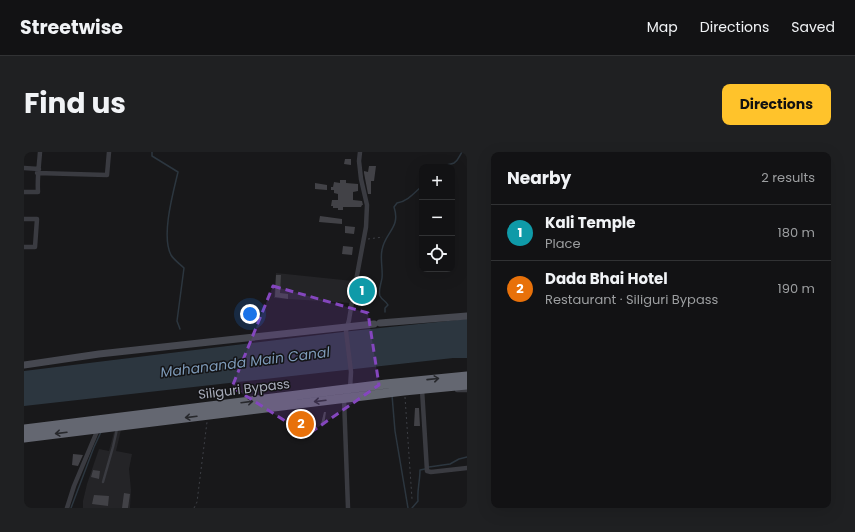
<!DOCTYPE html>
<html lang="en">
<head>
<meta charset="utf-8">
<style>
	body { margin:0; font-family:Poppins,sans-serif; background:#1f2022; color:#f1f3f6 }
	.controls { position:absolute; right:12px; top:12px; display:grid; overflow:hidden; border-radius:8px; box-shadow:0 4px 16px #0002 }
	.controls button { width:36px; height:36px; display:grid; place-items:center; padding:0; border:0; border-bottom:1px solid #313234; background:#121214; color:#f1f3f6; font:20px sans-serif }
	.you { position:absolute; left:226px; top:162px; width:14px; height:14px; margin:-10px; border:3px solid #fff; border-radius:50%; background:#1a73e8; box-shadow:0 0 0 6px #1a73e833 }
	.badge { display:grid; place-items:center; width:26px; height:26px; border-radius:50%; background:#ffc32b; color:#fff; font-size:13px; font-weight:700 }
	.pin { position:absolute; translate:-50% -50%; border:2px solid #fff; box-shadow:0 1px 4px #0006 }
	.list { margin:0; padding:0; list-style:none }
	h2 { display:flex; justify-content:space-between; align-items:center; height:52px; margin:0; padding:0 16px; font-size:17px }
	h2 small { font-size:13px; font-weight:400; color:#9c9ea0 }
	.list li { display:grid; grid-template-columns:26px 1fr auto; gap:12px; align-items:center; box-sizing:border-box; height:56px; padding:0 16px; border-top:1px solid #313234 }
	.list b { display:block; font-size:15px; white-space:nowrap }
	.list p { margin:0; font-size:13px; white-space:nowrap; color:#9c9ea0 }
	.list em { font-size:13px; font-style:normal; color:#9c9ea0 }
	.icon { flex:none; width:22px; height:22px; fill:none; stroke:currentColor; stroke-width:2; stroke-linecap:round; stroke-linejoin:round }
	.map { position:relative; flex:none; width:443px; height:356px; overflow:hidden; border-radius:8px }
	header { display:flex; align-items:center; gap:24px; box-sizing:border-box; height:56px; padding:0 20px; background:#121214; border-bottom:1px solid #313234 }
	header strong { font-size:19px }
	nav { display:flex; gap:22px; margin-inline-start:auto; font-size:14px }
	.intro { display:flex; align-items:center; justify-content:space-between; box-sizing:border-box; height:96px; padding:0 24px }
	h1 { margin:0; font-size:28px }
	.button { padding:10px 18px; border-radius:8px; background:#ffc32b; color:#111; font-size:14px; font-weight:700 }
	main { display:flex; gap:24px; padding:0 24px }
	aside { flex:1; background:#121214; border-radius:8px; box-shadow:0 4px 16px #0002 }
	.map>svg:first-child { display:block }
</style>
</head>
<body>
<header>
<strong>Streetwise</strong>
<nav><a>Map</a><a>Directions</a><a>Saved</a></nav>
</header>
<div class="intro"><h1>Find us</h1><a class="button">Directions</a></div>
<main>
<div class="map">
<svg width="443" height="356" viewBox="0 0 443 356">
	<rect width="100%" height="100%" fill="#18181a"/>
	<path fill="#242427" d="M252,121l77,8 -3,22 -76,-5z
		M97,278l-5,21 16,3 -3,15 2,21 -1,18h-47v-7l4,-17 12,-35 10,2 5,-19z"/>
	<path fill="#2c363f" d="M443,167v39h-14l-429,48v-35l327,-40z"/>
	<g fill="none" stroke-linecap="round" stroke-linejoin="round">
		<path stroke="#2c363f" stroke-width="1.5" d="M128,0v4l26,16c-5,21 -17,64 -7,83 3,5 9,9 13,13l-7,53 3,8
			M440,0l3,1
			M417,15c4,-3 9,-2 13,-4 5,-3 5,-7 8,-11
			M361,160v-4l3,-3c-2,-4 -6,-5 -8,-9 -2,-5 1,-12 2,-18 1,-9 -2,-19 0,-28 3,-18 19,-22 12,-43l3,-4c11,-2 17,-10 25,-17
			M368,243l3,36 13,77
			M405,315l21,-3 9,-5 8,-2
			M47,356l23,-61 7,-15
			M388,356l6,-7c-1,-11 2,-20 2,-31l5,-1"/>
	</g>
	<path fill="#424247" d="M321,7h6v6l-7,-1z
		M345,14h7l-2,15h-3v13h-3l-4,-21v-2l4,1z
		M316,28h6v3l12,1v7l-5,1v8l9,1 1,4h-1l-1,2h-18v3h-5v-2h-5v-2h-2l1,-6h6v-6l-4,-1v-3h-3v-3h2l1,-5 6,1z
		M291,31l12,2v5l-12,-1z
		M296,64l22,3v5l-23,-2z
		M321,74l10,1 -1,7 -9,-1z
		M319,94l10,1 -1,8 -10,-1z
		M252,123h5l-1,18 8,1v5l-13,-2z
		M335,135l7,1 -1,6h-7z
		M391,256h4l1,18h-6z
		M300,260h2l-2,13 -3,-1z
		M270,269h15v6h-15z
		M49,302l10,1 -5,11 -6,-1z
		M69,318l7,1 -1,8 -8,-2z
		M100,341l6,1 -2,14h-6z
		M70,343l15,1 -1,10 -16,-2z"/>
	<g fill="none" stroke-linecap="round" stroke-linejoin="round">
		<path stroke="#3e4046" stroke-width="1" stroke-dasharray="2 3" stroke-linecap="butt" d="M344,87l15,-2
			M381,245l7,102
			M170,356l3,-6 10,-80"/>
		<path stroke="#3a3b41" stroke-width="2.5" d="M79,330l10,-35 4,-18"/>
		<path stroke="#3a3b41" stroke-width="4.5" d="M0,16l15,1
			M13,21l70,2 2,-23
			M0,40h14c-1,-14 1,-26 2,-40
			M0,67h13l-2,28h-11
			M398,237l5,82 4,1 36,-4
			M433,238h10
			M43,356l7,-22 24,-57
			M324,356l-4,-110 6,-9 1,-17 -5,-41 3,-11 3,-18 14,-75 1,-22 -6,-26 -2,-18 1,-9"/>
		<path stroke="#464850" stroke-width="7" d="M356,171l87,-7
			M0,213l75,-11 275,-30"/>
		<path stroke="#646771" stroke-width="9" d="M0,277l362,-45 81,-8
			M0,286l380,-47 63,-6"/>
	</g>
	<defs><path id="oneway-shaft" d="M-6 0H5M1.5-3L5.5 0L1.5 3" fill="none" stroke-width="1.6" stroke-linecap="round" stroke-linejoin="round"/></defs>
	<g stroke="#27282c">
		<use href="#oneway-shaft" transform="translate(409 227) rotate(-6)"/>
		<use href="#oneway-shaft" transform="translate(296 249) rotate(173)"/>
		<use href="#oneway-shaft" transform="translate(223 250) rotate(-7)"/>
		<use href="#oneway-shaft" transform="translate(167 265) rotate(173)"/>
		<use href="#oneway-shaft" transform="translate(37 281) rotate(173)"/>
	</g>
	<path fill="#8446be" fill-opacity="0.2" stroke="#8446be" stroke-width="3" stroke-dasharray="8 5" stroke-linejoin="round" d="M249,134l95,27 11,72 -72,50 -75,-48z"/>
	<g text-anchor="middle" dominant-baseline="central" stroke-width="3" stroke-linejoin="round" paint-order="stroke">
		<g font-size="13" fill="#a9adbb" stroke="#131315">
			<text transform="translate(220 237) rotate(-7)">Siliguri Bypass</text>
		</g>
		<g font-size="14" font-style="italic" fill="#7e9ab8" stroke="#131315">
			<text transform="translate(221 210) rotate(-7)">Mahananda Main Canal</text>
		</g>
	</g>
</svg>
<div class="controls">
<button>+</button>
<button>−</button>
<button><svg class="icon" aria-label="locate" viewBox="0 0 24 24"><circle cx="12" cy="12" r="6"/><path d="M12 2v4M12 18v4M2 12h4M18 12h4"/></svg></button>
</div>
<div class="you"></div>
<div class="pin badge" style="left:338px;top:139px;background:#0f9aa8">1</div>
<div class="pin badge" style="left:277px;top:272px;background:#e8710a">2</div>
</div>
<aside>
<h2>Nearby<small>2 results</small></h2>
<ul class="list">
<li><span class="badge" style="background:#0f9aa8">1</span><div><b>Kali Temple</b><p>Place</p></div><em>180 m</em></li>
<li><span class="badge" style="background:#e8710a">2</span><div><b>Dada Bhai Hotel</b><p>Restaurant · Siliguri Bypass</p></div><em>190 m</em></li>
</ul>
</aside>
</main>
</body>
</html>
